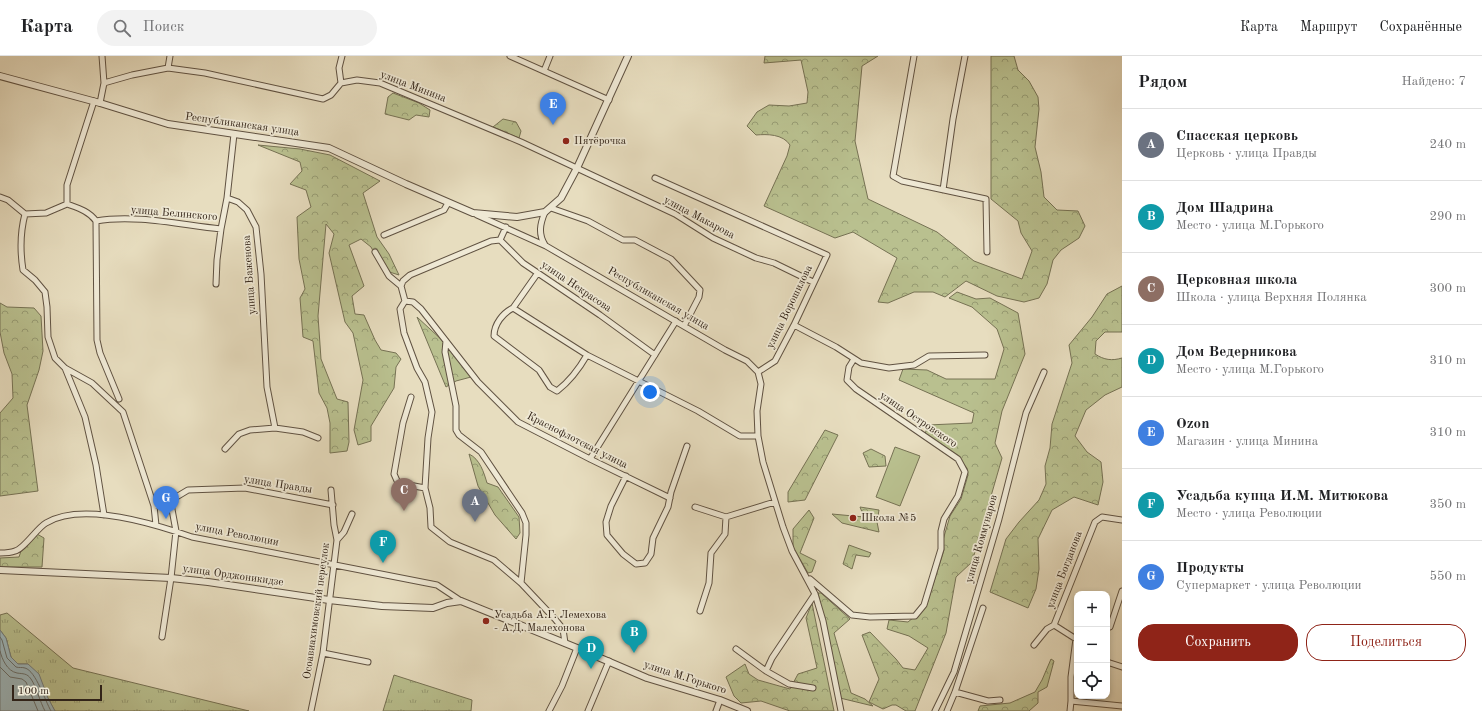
<!DOCTYPE html>
<html lang="ru">
<head>
<meta charset="utf-8">
<style>
	body { margin:0; font-family:"Old Standard TT",serif; background:#f2f2f2; color:#202124 }
	.controls { position:absolute; right:12px; bottom:12px; display:grid; overflow:hidden; border-radius:8px; box-shadow:0 2px 6px #0003 }
	.controls button { width:36px; height:36px; display:grid; place-items:center; padding:0; border:0; border-bottom:1px solid #e0e0e0; background:#fff; color:#202124; font:20px sans-serif }
	.scale { position:absolute; left:12px; bottom:10px; width:90px; box-sizing:border-box; padding-left:4px; border:2px solid #332418; border-top:0; font-size:11px; line-height:14px; white-space:nowrap; color:#332418; -webkit-text-stroke:3px #efe9d5; paint-order:stroke }
	.you { position:absolute; left:650px; top:336px; width:14px; height:14px; margin:-10px; border:3px solid #fff; border-radius:50%; background:#1a73e8; box-shadow:0 0 0 6px #1a73e833 }
	.badge { display:grid; place-items:center; width:26px; height:26px; border-radius:50%; background:#8f2418; color:#fff; font-size:13px; font-weight:700 }
	.pin { position:absolute; translate:-50% -33px; filter:drop-shadow(0 1px 2px #0008) }
	.pin::after { content:''; position:absolute; top:21px; width:14px; height:12px; background:inherit; clip-path:polygon(0 0,100% 0,50% 100%) }
	.list { margin:0; padding:0; list-style:none }
	h2 { display:flex; justify-content:space-between; align-items:center; height:52px; margin:0; padding:0 16px; font-size:17px }
	h2 small { font-size:13px; font-weight:400; color:#757577 }
	.list li { display:grid; grid-template-columns:26px 1fr auto; gap:12px; align-items:center; box-sizing:border-box; height:72px; padding:0 16px; border-top:1px solid #e0e0e0 }
	.list b { display:block; font-size:15px; white-space:nowrap }
	.list p { margin:0; font-size:13px; white-space:nowrap; color:#757577 }
	.list em { font-size:13px; font-style:normal; color:#757577 }
	.actions { display:flex; gap:8px; padding:12px 16px }
	.actions a { flex:1; padding:9px 0; border:1px solid #8f2418; border-radius:16px; text-align:center; font-size:14px; color:#8f2418 }
	.actions .main { background:#8f2418; color:#fff }
	.icon { flex:none; width:22px; height:22px; fill:none; stroke:currentColor; stroke-width:2; stroke-linecap:round; stroke-linejoin:round }
	.map { position:relative; flex:none; width:1122px; height:655px; overflow:hidden }
	header { display:flex; align-items:center; gap:24px; box-sizing:border-box; height:56px; padding:0 20px; background:#fff; border-bottom:1px solid #e0e0e0 }
	header strong { font-size:19px }
	nav { display:flex; gap:22px; margin-inline-start:auto; font-size:14px }
	.search { width:280px; height:36px; background:#f2f2f2; display:flex; align-items:center; gap:10px; box-sizing:border-box; padding:0 14px; border-radius:22px; color:#757577; font-size:15px }
	main { display:flex }
	aside { flex:1; background:#fff }
	.map>svg:first-child { display:block }
</style>
</head>
<body>
<header>
<strong>Карта</strong>
<div class="search"><svg class="icon" aria-label="search" viewBox="0 0 24 24"><circle cx="10" cy="10" r="6"/><path d="M15 15l6 6"/></svg>Поиск</div>
<nav><a>Карта</a><a>Маршрут</a><a>Сохранённые</a></nav>
</header>
<main>
<div class="map">
<svg width="1122" height="655" viewBox="0 0 1122 655">
	<defs>
		<pattern id="grass-tufts" width="24" height="20" patternUnits="userSpaceOnUse"><rect width="24" height="20" fill="#b9c08f"/><path d="M3 7l-1-3M5 7V3M7 7l1-3M15 17l-1-3M17 17v-4M19 17l1-3" fill="none" stroke="#979c74"/></pattern>
		<pattern id="forest-crowns" width="20" height="18" patternUnits="userSpaceOnUse"><rect width="20" height="18" fill="#b9c08f"/><path d="M2 6a3 3 0 1 1 6 0M12 15a3 3 0 1 1 6 0" fill="none" stroke="#979c74"/></pattern>
	</defs>
	<rect width="100%" height="100%" fill="#e7ddbf"/>
	<filter id="stains"><feTurbulence type="fractalNoise" baseFrequency=".005" numOctaves="4"/><feColorMatrix values="0 0 0 0 .2 0 0 0 0 .09 0 0 0 0 .02 0 0 0 .5 -.17"/></filter>
	<radialGradient id="worn" r=".72"><stop offset=".6" stop-color="#630" stop-opacity="0"/><stop offset="1" stop-color="#630" stop-opacity=".3"/></radialGradient>
	<path fill="url(#grass-tufts)" stroke="#767254" d="M7,557l66,55 176,43h-194l-27,-47h-10l-7,-7 -5,-19 -6,-8v-15z
		M394,619l78,25 -1,11h-88z"/>
	<path fill="url(#forest-crowns)" stroke="#767254" d="M765,0h113l-16,10 -7,75 13,58 69,33 37,29 48,18 10,-28 -11,-18 -3,-12 -27,-22v-143h23l4,14 11,11 9,16 1,12 -4,38 6,25 3,25 13,13 21,1 7,15 -6,12 -18,12 -8,10 -6,24 -8,14 -15,4 -27,-6 -31,-15 -21,16 -12,-5h-19l-26,11 -10,-1 19,-44 -44,-26 -18,6 -71,-32 23,-50 3,-11c-7,-11 -23,-11 -34,-10l-9,-9 10,-14 12,-7 20,1 18,-3 1,-11 -7,-32 -37,3z
		M393,37l26,10 11,7 -1,7 -13,-2 -7,5 -24,-6 3,-17z
		M503,63l13,3 5,9 -2,7 -26,-11z
		M258,89l42,4 30,6 50,26 -17,12 14,44 12,17 10,21 -16,-5 -12,-23 -10,-8 -12,6 15,41 -12,10 3,18 9,1 11,25 6,10 15,3 5,6 -5,8 -2,21 -23,38v15l-13,4 -4,-15 9,-50 -10,-47 -8,-11 -16,-69 5,-19 -8,-10 -8,92 3,43 16,40 11,3 1,40 -2,9 -17,2v-30l-3,-15 -8,-15 -6,-52 -10,-4 -3,-39 5,-9 -6,-30 -2,-42 14,-10 -5,-17 -16,-6 12,-13 -2,-9z
		M1122,230v46h-17l-9,9 -1,13c9,6 17,7 27,4v29l-17,8 -19,15 -11,26 12,16 14,10 2,20 -5,23 -24,-8 -22,13 -14,29 1,30 -3,20 -8,19 -38,-16 16,-53 13,-17 20,-22 7,-16 -1,-18 5,-18 2,-24 20,-61 -3,-18 23,-28 15,-23z
		M957,236l19,7 14,-1 28,15 7,41 -23,57 -7,32 7,15 -30,104 -16,15 -10,56 -31,78h-9l-10,-6h-4l-9,4 -14,-7 10,-23 -17,-44 8,-3 26,27 7,9 12,2 13,-22 -19,-12 -22,-7 2,-9 19,2 18,-15 18,-57 -1,-10 7,-24 11,-17 7,-24 -1,-7 -12,-14 -30,-20 3,-9 44,-2 2,-10 -75,-33 4,-11 24,1 19,9h49l9,-30 -7,-20 -25,-22 -23,-9z
		M0,247l7,4 27,1 7,8 2,35 -4,19 -12,35 11,86 -38,5v-83l13,-15 -1,-24 -8,-21 -4,-21z
		M417,261l26,24v11l5,-4 23,29 -15,4 -10,6z
		M825,374l13,5 -33,65 -17,2v-10z
		M871,393l14,7 1,10 -17,1 -6,-14z
		M469,398c11,5 15,19 18,29l11,4 21,30 1,16 -4,6 -21,-24 -17,-29z
		M860,451l19,3 -2,12 2,10 -37,-9 -10,-9 32,3z
		M809,454l5,8 -14,35 16,8 -4,11 -4,1 -15,-26v-18z
		M37,478l7,4 -2,29h-42v-9l19,-1 2,-6z
		M849,489l22,8 -2,4 -13,-2 -4,14 -9,-5z
		M818,537h3l29,26 -16,14 17,60 14,6 8,7 -33,-8z
		M812,547l22,108h-44l-29,-10 -20,2 -7,-7 -8,-19 19,-13 4,10 9,6 32,9 8,-15 19,-6 -11,-50z
		M1051,603l3,2 -7,26 -9,5v11l-9,8h-51l2,-5 30,-3 25,-11 7,-12z"/>
	<path fill="#b9c08f" stroke="#767254" d="M895,391l25,9 -20,50 -24,-9z"/>
	<path fill="#9db8be" stroke="#737d7c" d="M0,574l6,8 5,19 7,7h10l11,10 9,24 7,13h-55z"/>
	<g fill="none" stroke-linecap="round" stroke-linejoin="round">
		<path stroke="#686e6b" stroke-width="1" d="M0,581l2,3 5,18 9,9c3,1 6,0 9,1 11,3 20,33 26,43
			M0,595c2,8 7,20 17,22 6,1 10,0 14,6 5,7 9,23 14,32
			M0,611l10,10 12,2 4,3 12,29"/>
		<defs>
			<path id="minor" d="M510,0l99,44
				M914,0l-21,120 9,5 84,18 1,53
				M168,12l2,-12
				M544,15l6,-15
				M104,27l28,-8 36,-7 37,5 118,26 8,-4 10,-12 16,-3 23,3 141,59 154,72 38,24 43,20 18,5 39,19
				M341,27l-2,-15 3,-12
				M100,47l4,-20 -2,-27
				M234,78l-7,64 11,4 9,8 9,17 5,47 6,113 8,41 28,4 15,6
				M655,122l172,77 -33,70 -19,36 -17,11
				M943,134l10,-71 12,-63
				M0,141l8,3 17,14 21,-1 21,-9c11,4 22,7 29,17 40,-7 85,4 125,8l6,-31
				M67,148v-19l27,-84
				M551,152l37,13 35,19h12l36,19 29,31 -1,7 -15,29
				M545,156c-5,12 -7,22 0,33
				M25,158c-5,19 -5,37 -2,56l12,10 10,12 2,15 1,30 7,21 10,10 27,15 31,29 31,94 2,19
				M477,159l69,31 179,104 22,11 11,11 3,12 -4,27 1,25 5,26 20,65 9,24 23,43 8,27 18,90
				M96,165l1,119 3,13 19,46
				M384,179l60,-25 4,-7
				M500,184l-9,1 -81,34 -7,6 -2,5 4,15 -5,8 4,24 13,35 8,14 7,30 -4,26 -3,50 5,20 1,19 19,15 44,18 27,23 34,36 8,10 2,14
				M500,184l23,23 77,52 55,40
				M500,184l6,-13
				M375,196l14,24 12,10
				M537,218l-24,34 74,47 111,56 42,25h18
				M216,228l1,-24 4,-31
				M405,245l8,1 8,7 57,73 40,40 72,37 80,39
				M513,252c-10,5 -19,16 -19,28l45,34 11,17 7,4c13,-10 22,-22 30,-36
				M794,269l42,22 25,16 28,5 25,-3 15,-9 56,-1
				M446,285l-1,11 11,54v24l3,5 22,17 41,61 4,10v12l-5,48
				M65,312l20,49 11,48 8,50
				M411,341l-8,26 -9,51 4,9 27,5
				M225,393l14,-15 11,-4 25,-2
				M590,403l86,-138
				M626,420l-15,30 -5,16 1,13 16,19 13,10 9,-1 6,-9 2,-16 15,-31 3,-15 16,-46
				M154,450l17,-2 2,-5 15,-9 57,-2 88,17
				M695,451l31,10 49,-15
				M337,484l7,-8 8,-18
				M0,497c5,0 10,0 15,-2 9,-2 22,-23 31,-28 36,-22 109,1 146,14l245,48 24,16
				M810,523l42,36 18,2 45,-1 9,-11 17,-56v-18l3,-12 14,-23 7,-24 -7,-13 -102,-70 -9,-9 2,-13 5,-8
				M700,555l9,-28 2,-30 14,-19 1,-17
				M1054,569l22,14 -5,38v24
				M1110,571l12,-36
				M162,581l9,-59 5,-47 -5,-27
				M1034,589l13,-16 7,-4 41,-103 7,-5 20,3
				M736,593l30,22 23,13 24,4
				M323,597l45,9
				M1107,606l15,5
				M766,615l6,-13 43,-64
				M955,636l33,9 12,-1
				M311,655l12,-58 14,-113 -3,-15 -3,-35
				M549,655l13,-25 15,-38
				M588,655l21,-50
				M716,655l4,-11
				M935,655l19,-39 45,-153 27,-106 18,-41
				M947,655l8,-19 28,-84
				M1070,655l1,-10 51,5"/>
			<path id="tertiary" d="M0,20l100,27 68,21 161,24 77,36 67,29 44,4 28,-5 16,-14 16,-30 51,-112
				M0,514l171,8 37,4 121,18 53,6 51,2 14,-5 14,-2 116,47 70,30 73,22 27,11"/>
		</defs>
		<use href="#minor" stroke="#605242" stroke-width="7"/>
		<use href="#tertiary" stroke="#605242" stroke-width="8"/>
		<use href="#minor" stroke="#efe9d5" stroke-width="5"/>
		<use href="#tertiary" stroke="#efe9d5" stroke-width="6"/>
	</g>
	<g fill="#8f2418" stroke="#efe9d5" stroke-width="1.5">
		<circle cx="566" cy="85" r="4"/>
		<circle cx="853" cy="462" r="4"/>
		<circle cx="486" cy="565" r="4"/>
	</g>
	<g text-anchor="middle" dominant-baseline="central" stroke-width="3.5" stroke-linejoin="round" paint-order="stroke">
		<g font-size="11" fill="#332418" stroke="#efe9d5">
			<text transform="translate(413 31) rotate(21)">улица Минина</text>
			<text transform="translate(242 69) rotate(8)">Республиканская улица</text>
			<text transform="translate(174 158) rotate(5)">улица Белинского</text>
			<text transform="translate(699 162) rotate(28)">улица Макарова</text>
			<text transform="translate(250 219) rotate(-94)">улица Баженова</text>
			<text transform="translate(576 231) rotate(34)">улица Некрасова</text>
			<text transform="translate(658 243) rotate(30)">Республиканская улица</text>
			<text transform="translate(790 251) rotate(-64)">улица Ворошилова</text>
			<text transform="translate(918 364) rotate(34)">улица Островского</text>
			<text transform="translate(577 385) rotate(27)">Краснофлотская улица</text>
			<text transform="translate(278 429) rotate(9)">улица Правды</text>
			<text transform="translate(237 479) rotate(11)">улица Революции</text>
			<text transform="translate(982 483) rotate(-74)">улица Коммунаров</text>
			<text transform="translate(1065 514) rotate(-69)">улица Богданова</text>
			<text transform="translate(233 520) rotate(8)">улица Орджоникидзе</text>
			<text transform="translate(317 555) rotate(-82)">Осоавиахимовский переулок</text>
			<text transform="translate(685 622) rotate(18)">улица М.Горького</text>
		</g>
		<g font-size="11" fill="#332418" stroke="#efe9d5" text-anchor="start">
			<text x="574" y="85">Пятёрочка</text>
			<text x="861" y="462">Школа №5</text>
			<text x="494" y="559">Усадьба А.Г. Лемехова<tspan x="494" dy="13">- А.Д. Малехонова</tspan></text>
		</g>
	</g>
	<rect width="100%" height="100%" filter="url(#stains)"/>
	<rect width="100%" height="100%" fill="url(#worn)"/>
</svg>
<div class="controls">
<button>+</button>
<button>−</button>
<button><svg class="icon" aria-label="locate" viewBox="0 0 24 24"><circle cx="12" cy="12" r="6"/><path d="M12 2v4M12 18v4M2 12h4M18 12h4"/></svg></button>
</div>
<div class="scale">100 m</div>
<div class="you"></div>
<div class="pin badge" style="left:475px;top:466px;background:#6b7280">A</div>
<div class="pin badge" style="left:634px;top:597px;background:#0f9aa8">B</div>
<div class="pin badge" style="left:404px;top:455px;background:#8d6e63">C</div>
<div class="pin badge" style="left:591px;top:613px;background:#0f9aa8">D</div>
<div class="pin badge" style="left:553px;top:69px;background:#3f7fe0">E</div>
<div class="pin badge" style="left:383px;top:507px;background:#0f9aa8">F</div>
<div class="pin badge" style="left:166px;top:463px;background:#3f7fe0">G</div>
</div>
<aside>
<h2>Рядом<small>Найдено: 7</small></h2>
<ul class="list">
<li><span class="badge" style="background:#6b7280">A</span><div><b>Спасская церковь</b><p>Церковь · улица Правды</p></div><em>240 m</em></li>
<li><span class="badge" style="background:#0f9aa8">B</span><div><b>Дом Шадрина</b><p>Место · улица М.Горького</p></div><em>290 m</em></li>
<li><span class="badge" style="background:#8d6e63">C</span><div><b>Церковная школа</b><p>Школа · улица Верхняя Полянка</p></div><em>300 m</em></li>
<li><span class="badge" style="background:#0f9aa8">D</span><div><b>Дом Ведерникова</b><p>Место · улица М.Горького</p></div><em>310 m</em></li>
<li><span class="badge" style="background:#3f7fe0">E</span><div><b>Ozon</b><p>Магазин · улица Минина</p></div><em>310 m</em></li>
<li><span class="badge" style="background:#0f9aa8">F</span><div><b>Усадьба купца И.М. Митюкова</b><p>Место · улица Революции</p></div><em>350 m</em></li>
<li><span class="badge" style="background:#3f7fe0">G</span><div><b>Продукты</b><p>Супермаркет · улица Революции</p></div><em>550 m</em></li>
</ul>
<div class="actions"><a class="main">Сохранить</a><a>Поделиться</a></div>
</aside>
</main>
</body>
</html>
